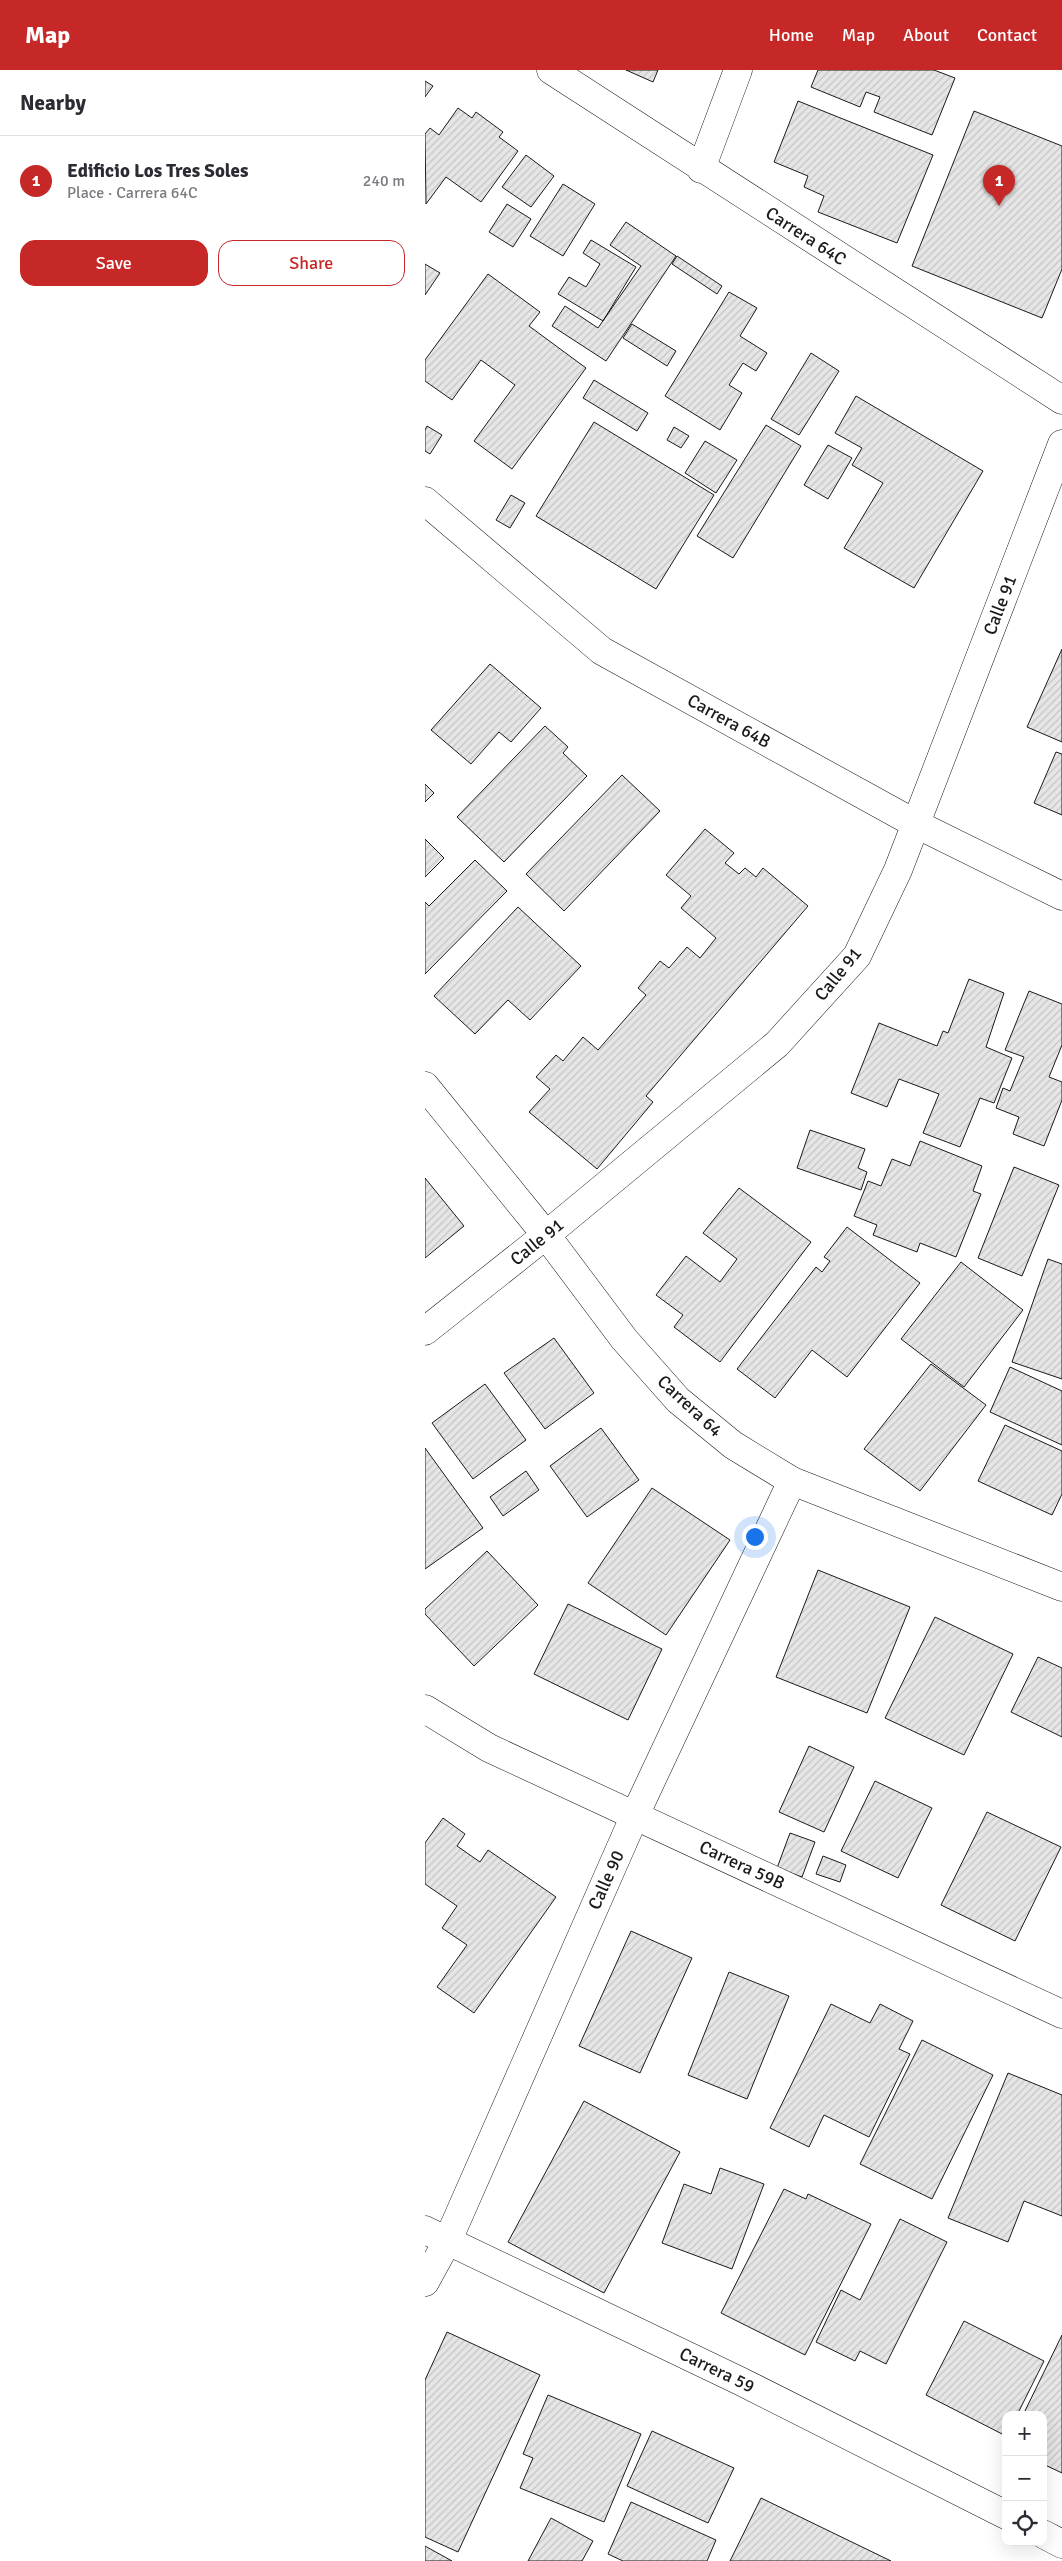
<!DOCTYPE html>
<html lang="en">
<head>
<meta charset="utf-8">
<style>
	body { margin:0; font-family:Signika,sans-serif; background:#f2f2f3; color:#2b2b33 }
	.controls { position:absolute; right:15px; bottom:15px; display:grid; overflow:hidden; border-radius:10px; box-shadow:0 5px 20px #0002 }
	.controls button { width:45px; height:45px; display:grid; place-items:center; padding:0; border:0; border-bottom:1px solid #e1e1e2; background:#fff; color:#2b2b33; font:25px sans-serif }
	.you { position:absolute; left:329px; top:1466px; width:18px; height:18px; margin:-12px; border:4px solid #fff; border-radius:50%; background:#1a73e8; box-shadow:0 0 0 8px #1a73e833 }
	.badge { display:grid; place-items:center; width:32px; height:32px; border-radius:50%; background:#c62828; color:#fff; font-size:16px; font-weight:700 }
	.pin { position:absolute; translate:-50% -41px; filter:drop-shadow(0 1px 2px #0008) }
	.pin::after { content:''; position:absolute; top:26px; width:18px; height:15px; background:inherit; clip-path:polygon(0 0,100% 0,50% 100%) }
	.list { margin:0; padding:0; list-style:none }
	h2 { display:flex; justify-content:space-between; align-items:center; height:65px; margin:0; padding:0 20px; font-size:21px }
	h2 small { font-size:16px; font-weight:400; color:#7c7c81 }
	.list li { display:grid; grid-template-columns:32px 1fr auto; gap:15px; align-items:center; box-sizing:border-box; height:90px; padding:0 20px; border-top:1px solid #e1e1e2 }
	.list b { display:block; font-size:19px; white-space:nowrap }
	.list p { margin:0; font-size:16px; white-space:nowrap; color:#7c7c81 }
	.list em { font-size:16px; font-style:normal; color:#7c7c81 }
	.actions { display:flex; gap:10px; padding:15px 20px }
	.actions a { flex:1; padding:11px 0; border:1px solid #c62828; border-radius:15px; text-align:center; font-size:18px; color:#c62828 }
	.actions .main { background:#c62828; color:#fff }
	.icon { flex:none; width:28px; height:28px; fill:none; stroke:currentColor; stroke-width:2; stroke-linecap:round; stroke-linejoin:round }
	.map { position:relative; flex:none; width:637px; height:2491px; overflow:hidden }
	header { display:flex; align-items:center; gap:30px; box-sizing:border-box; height:70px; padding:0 25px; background:#c62828; color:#fff }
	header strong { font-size:24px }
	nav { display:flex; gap:28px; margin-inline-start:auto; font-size:18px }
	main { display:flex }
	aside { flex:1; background:#fff }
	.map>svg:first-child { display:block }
</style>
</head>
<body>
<header>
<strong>Map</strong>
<nav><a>Home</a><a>Map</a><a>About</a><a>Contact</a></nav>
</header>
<main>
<aside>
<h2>Nearby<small></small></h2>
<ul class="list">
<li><span class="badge">1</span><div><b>Edificio Los Tres Soles</b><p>Place · Carrera 64C</p></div><em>240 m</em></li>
</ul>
<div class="actions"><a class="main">Save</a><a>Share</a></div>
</aside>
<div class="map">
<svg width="637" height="2491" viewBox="0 0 637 2491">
	<defs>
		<pattern id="building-hatch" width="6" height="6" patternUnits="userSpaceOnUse" patternTransform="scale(1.25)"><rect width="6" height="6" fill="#e6e6e6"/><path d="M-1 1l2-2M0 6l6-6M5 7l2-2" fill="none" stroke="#c5c5c5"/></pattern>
	</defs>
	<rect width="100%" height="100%" fill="#fff"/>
	<path fill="url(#building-hatch)" stroke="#1a1a1a" d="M201,0h32l-5,12z
		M393,0h116l21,8 -23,57 -58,-23 6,-15 -14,-5 -6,15 -49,-20z
		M0,11l8,5 -8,11z
		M373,31l135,54 -36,88 -79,-31 6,-16 -20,-9 4,-11 -34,-14z
		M33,38l14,10 4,-6 27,20 -4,5 19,14 -37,51 -35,-25 -20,27 -1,-70 5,-6 9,7z
		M549,41l88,35v123l-20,49 -130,-52z
		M101,85l28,21 -23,31 -29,-20z
		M138,114l32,20 -32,52 -33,-20z
		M82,134l24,15 -18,28 -24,-15z
		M201,152l50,34 -70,105 -54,-35 13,-20 33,22 43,-62 -31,-21z
		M166,170l45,27 -33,54 -45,-27 11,-17 17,10 14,-23 -17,-11z
		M252,186l45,30 -5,8 -45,-30z
		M0,194l15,9 -15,22z
		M63,204l52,38 -11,14 57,42 -74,101 -38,-28 41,-56 -34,-25 -29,40 -27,-19v-21z
		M304,222l28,16 -17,28 27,17 -11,18 -13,-8 -14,22 13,8 -22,37 -55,-34z
		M207,254l44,27 -9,15 -44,-28z
		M386,283l28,18 -40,64 -28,-16z
		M169,310l54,33 -11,18 -54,-33z
		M431,326l127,75 -69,117 -70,-40 39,-65 -31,-18 10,-17 -27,-15z
		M169,352l120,73 -58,94 -120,-73z
		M341,355l35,21 -68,112 -36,-22z
		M2,356l15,9 -12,19 -5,-3v-21z
		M249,357l15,9 -8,12 -14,-8z
		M280,371l32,19 -21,33 -31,-20z
		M403,375l24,13 -24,41 -24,-14z
		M86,425l14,8 -15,25 -14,-8z
		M637,579v93l-35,-15z
		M65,594l51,44 -30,34 -12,-10 -28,32 -40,-34z
		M120,656l23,21 -5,6 24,23 -83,86 -47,-45z
		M631,682l6,2v61l-28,-12z
		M197,705l38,36 -96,100 -38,-37z
		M0,714l9,9 -9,9z
		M280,759l29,24 -9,10 14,11 6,-6 11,9 7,-9 45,38 -162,190 7,6 -56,67 -68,-57 21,-23 -14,-12 20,-22 7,6 20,-24 15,13 48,-55 -8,-7 22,-27 9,7 18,-21 13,11 16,-20 -35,-30 10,-12 -25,-21z
		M0,769l19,19 -19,19z
		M50,790l32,31 -82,83v-72l4,4z
		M93,837l63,59 -51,54 -22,-20 -33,34 -41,-38z
		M544,909l35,14 -18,54 26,11 -18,45 -14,-5 -20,49 -37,-14 16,-39 -40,-15 -12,28 -36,-14 28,-70 58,23 6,-15 5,2z
		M604,921l33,13v41l-13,32 13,5v18l-18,46 -31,-12 6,-17 -23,-9 7,-20 7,3 14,-34 -19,-7z
		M385,1060l55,19 -7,19 9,4 -6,18 -64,-22z
		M495,1071l62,25 -9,25 8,3 -25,63 -36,-14 -3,9 -44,-17 4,-10 -23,-9 14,-35 13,5 11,-27 18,7z
		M589,1097l45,18 -37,91 -44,-18z
		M0,1108l39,48 -39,32z
		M314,1118l72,54 -91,120 -46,-35 9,-12 -27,-20 30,-39 34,26 17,-23 -34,-26z
		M422,1157l73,56 -73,94 -35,-27 -37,48 -38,-29 79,-102 6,5 8,-11 -6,-4z
		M623,1189l14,5v115l-50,-17z
		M536,1192l62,48 -59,77 -63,-48z
		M129,1268l40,55 -49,36 -41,-56z
		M506,1294l55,41 -66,86 -56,-42z
		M585,1297l52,24v54l-72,-33z
		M60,1314l41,56 -53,39 -41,-56z
		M580,1355l57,26v43l-10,21 -74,-34z
		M176,1358l38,52 -52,37 -37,-51z
		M0,1378l58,80 -58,41z
		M101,1401l13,19 -36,26 -13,-19z
		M227,1418l78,52 -64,95 -78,-52z
		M62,1481l51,54 -64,61 -49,-52v-5z
		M393,1500l92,37 -43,106 -91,-36z
		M143,1534l94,45 -34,71 -94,-46z
		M510,1547l78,37 -49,101 -79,-37z
		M613,1587l24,11v69l-51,-25z
		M384,1676l45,21 -30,65 -45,-20z
		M450,1711l57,27 -34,70 -57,-27z
		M562,1742l74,35 -46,94 -74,-36z
		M18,1748l22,16 -8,12 23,16 8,-12 68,47 -82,116 -37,-26 30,-42 -25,-17 15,-22 -32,-22v-41z
		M365,1763l25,9 -13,35 -25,-9z
		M398,1786l23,9 -6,17 -24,-8z
		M206,1861l61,27 -52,115 -61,-27z
		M304,1902l60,24 -42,103 -59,-24z
		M406,1934l39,19 10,-19 33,17 -14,28 11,5 -41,83 -45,-22 -15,32 -39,-19z
		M497,1970l71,35 -61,124 -72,-35z
		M583,2003l54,22v121l-38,-15 -16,41 -60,-24z
		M159,2031l96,51 -76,141 -96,-51z
		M295,2098l44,16 -32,85 -70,-26 22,-59 27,10z
		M359,2119l22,10 2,-5 63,30 -66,131 -84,-42z
		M475,2149l47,23 -61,122 -26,-13 -5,10 -39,-19 25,-52 19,10z
		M539,2251l80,40 -27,54h-11v21l-80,-41z
		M22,2262l93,43 -82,177 -33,-15v-157z
		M637,2265v138l-19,-9v-49h-20z
		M123,2325l93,39 -37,88 -84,-34 13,-30 -10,-4z
		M227,2361l82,37 -26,55 -81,-37z
		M336,2428l130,63h-161z
		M206,2432l85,38 -9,21h-84l-15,-7z
		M126,2448l42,23 -11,20h-54z
		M0,2476l27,15h-27z"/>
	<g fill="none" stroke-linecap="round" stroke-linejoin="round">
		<defs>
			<path id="minor" d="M126,0l511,330
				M276,99l37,-99
				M0,431l177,150 314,173 146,72
				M0,1261l121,-96 231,-191 80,-88 41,-86 164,-426
				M0,2160l315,151 266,134
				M0,2212l23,-42 187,-425 157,-334
				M618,2464l19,10"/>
			<path id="tertiary" d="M0,1016l121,149 78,104 54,61 55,45 59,36 270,106
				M0,1639l64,39 573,266"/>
		</defs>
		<use href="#minor" stroke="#1a1a1a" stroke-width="29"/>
		<use href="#tertiary" stroke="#1a1a1a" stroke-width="29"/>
		<use href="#minor" stroke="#fff" stroke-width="28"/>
		<use href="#tertiary" stroke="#fff" stroke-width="28"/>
	</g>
	<g text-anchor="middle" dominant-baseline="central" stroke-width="4" stroke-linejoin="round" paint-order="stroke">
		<g font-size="18" fill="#1a1a1a" stroke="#fff">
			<text transform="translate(381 166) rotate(33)">Carrera 64C</text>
			<text transform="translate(575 535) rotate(-69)">Calle 91</text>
			<text transform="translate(304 651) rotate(29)">Carrera 64B</text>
			<text transform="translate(413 904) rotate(-51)">Calle 91</text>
			<text transform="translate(112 1172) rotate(-39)">Calle 91</text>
			<text transform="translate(265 1336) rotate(43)">Carrera 64</text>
			<text transform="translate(317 1795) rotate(25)">Carrera 59B</text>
			<text transform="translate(181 1810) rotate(-66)">Calle 90</text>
			<text transform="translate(292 2300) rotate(26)">Carrera 59</text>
		</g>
	</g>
</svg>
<div class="controls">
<button>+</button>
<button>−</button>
<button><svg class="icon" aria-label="locate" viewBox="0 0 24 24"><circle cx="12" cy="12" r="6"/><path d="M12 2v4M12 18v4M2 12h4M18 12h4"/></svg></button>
</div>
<div class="you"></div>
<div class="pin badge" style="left:574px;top:136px">1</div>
</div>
</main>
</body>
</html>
